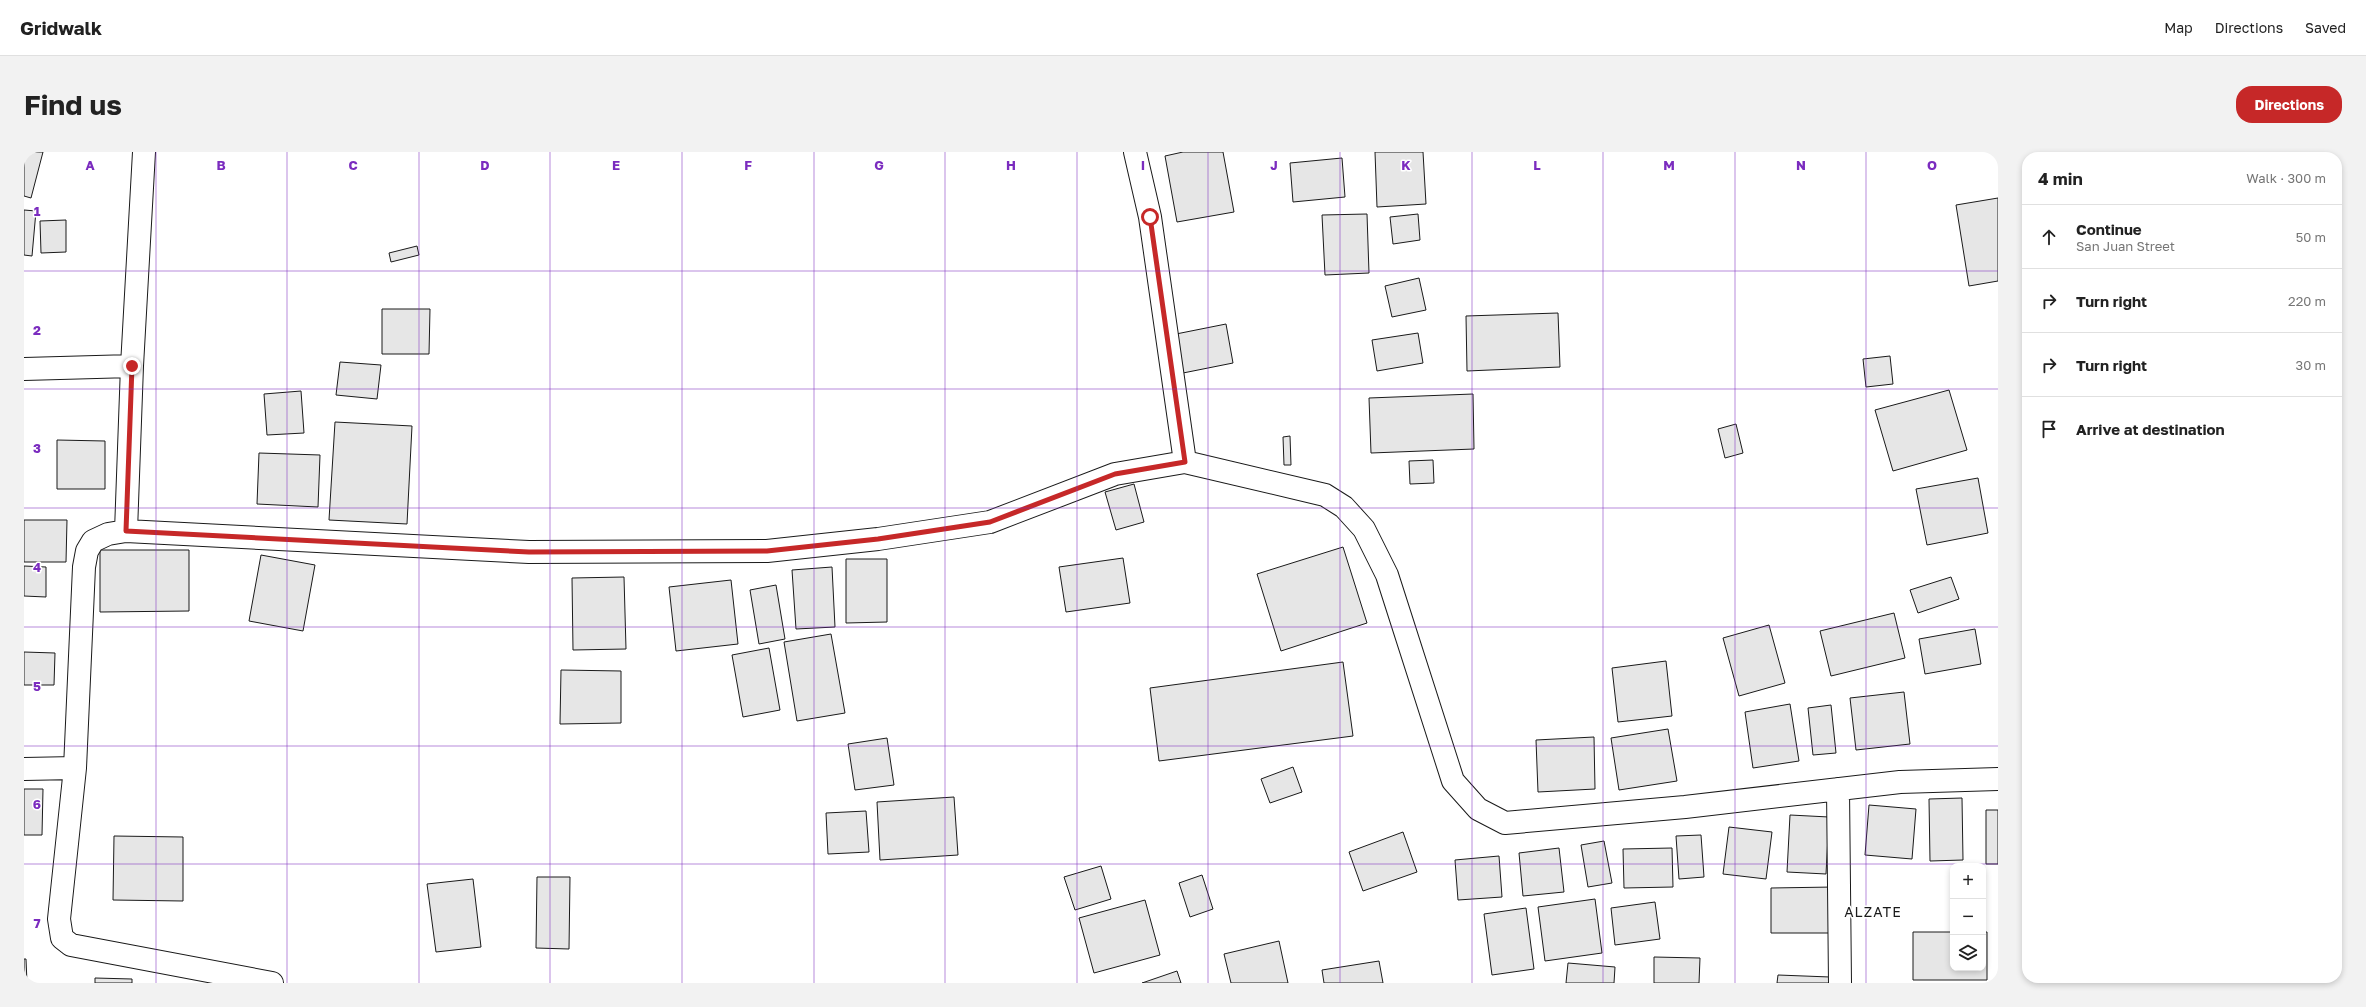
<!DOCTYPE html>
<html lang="en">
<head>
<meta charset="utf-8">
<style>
	body { margin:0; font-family:"Golos Text",sans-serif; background:#f2f2f2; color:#222 }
	.controls { position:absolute; right:12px; bottom:12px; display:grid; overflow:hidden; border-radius:8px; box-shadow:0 2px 6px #0003 }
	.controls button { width:36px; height:36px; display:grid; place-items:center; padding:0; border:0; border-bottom:1px solid #e0e0e0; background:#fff; color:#222; font:20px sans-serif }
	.stop { position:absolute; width:12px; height:12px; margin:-9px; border:3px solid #c62828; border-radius:50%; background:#fff }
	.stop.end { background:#c62828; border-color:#fff; box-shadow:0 1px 4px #0008 }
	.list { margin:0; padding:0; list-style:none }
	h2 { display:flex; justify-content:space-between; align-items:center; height:52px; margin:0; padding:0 16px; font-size:17px }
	h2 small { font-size:13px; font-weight:400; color:#767676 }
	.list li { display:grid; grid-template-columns:26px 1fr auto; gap:12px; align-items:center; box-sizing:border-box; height:64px; padding:0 16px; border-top:1px solid #e0e0e0 }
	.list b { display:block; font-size:15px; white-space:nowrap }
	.list p { margin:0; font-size:13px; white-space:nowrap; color:#767676 }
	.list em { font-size:13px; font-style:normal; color:#767676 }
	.icon { flex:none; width:22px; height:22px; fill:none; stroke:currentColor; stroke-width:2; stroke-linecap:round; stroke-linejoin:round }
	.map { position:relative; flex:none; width:1974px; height:831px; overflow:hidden; border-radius:16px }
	header { display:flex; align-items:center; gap:24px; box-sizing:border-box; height:56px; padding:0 20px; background:#fff; border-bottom:1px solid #e0e0e0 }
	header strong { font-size:19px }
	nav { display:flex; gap:22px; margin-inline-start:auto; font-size:14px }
	.intro { display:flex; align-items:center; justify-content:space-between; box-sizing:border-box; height:96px; padding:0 24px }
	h1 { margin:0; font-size:28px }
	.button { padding:10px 18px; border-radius:16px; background:#c62828; color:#fff; font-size:14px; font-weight:700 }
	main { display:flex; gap:24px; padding:0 24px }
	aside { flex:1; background:#fff; border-radius:16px; box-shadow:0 2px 6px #0003 }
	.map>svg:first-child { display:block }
</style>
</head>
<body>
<header>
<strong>Gridwalk</strong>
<nav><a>Map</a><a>Directions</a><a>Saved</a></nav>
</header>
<div class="intro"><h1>Find us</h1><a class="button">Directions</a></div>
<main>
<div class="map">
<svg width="1974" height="831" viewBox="0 0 1974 831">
	<rect width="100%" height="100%" fill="#fff"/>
	<path fill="#e6e6e6" stroke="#1a1a1a" d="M0,0h19l-12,46 -7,-2z
		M1159,0h40l11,60 -57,10 -12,-66z
		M1351,0h48l3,52 -49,3z
		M1318,6l3,39 -52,5 -3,-39z
		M1974,46v83l-29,5 -13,-81z
		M0,58l12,1 -4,45 -8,-1z
		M1343,62l2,59 -44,2 -3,-60z
		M1394,62l2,26 -27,4 -3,-27z
		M42,68v32l-25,1 -1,-32z
		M393,94l2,9 -28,7 -2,-9z
		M1395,126l7,32 -34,7 -7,-31z
		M358,157h48l-1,45h-47z
		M1534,161l2,54 -93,4 -1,-55z
		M1202,172l7,39 -55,11 -7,-39z
		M1394,181l5,30 -46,8 -5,-31z
		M1866,204l3,28 -27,3 -3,-28z
		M316,210l41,3 -4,34 -41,-4z
		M1925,238l18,60 -74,21 -18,-61z
		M277,239l3,42 -37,2 -3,-41z
		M1449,242l1,55 -103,4 -2,-55z
		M311,270l77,4 -5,98 -78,-4z
		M1712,272l7,29 -18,5 -7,-29z
		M1266,284l1,29h-7l-1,-28z
		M33,288l48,1v48h-48z
		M235,301l61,2 -2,52 -61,-3z
		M1409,308l1,23 -24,1 -1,-23z
		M1954,326l10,55 -61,12 -11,-56z
		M1110,332l10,38 -28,8 -11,-38z
		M0,368h43l-1,42h-42z
		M1319,395l24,76 -86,28 -24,-77z
		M76,398h89v61l-89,1z
		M237,403l54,10 -12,66 -54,-10z
		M1099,406l7,45 -64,9 -7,-45z
		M822,407h41v63l-41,1z
		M0,414l22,1v30l-22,-1z
		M808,415l3,60 -39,2 -4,-59z
		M600,425l2,72 -53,1 -1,-72z
		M1927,425l8,22 -41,14 -8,-23z
		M707,428l7,64 -62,7 -7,-64z
		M752,433l9,54 -26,5 -9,-54z
		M1870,461l11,45 -74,18 -11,-45z
		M1745,473l16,58 -46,13 -16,-58z
		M1951,477l6,35 -56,10 -6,-35z
		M807,482l14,79 -48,8 -13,-79z
		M745,496l11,62 -37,7 -11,-62z
		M0,500l31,1 -1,32h-30z
		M1642,509l6,55 -54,6 -6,-54z
		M1319,510l10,74 -194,25 -9,-73z
		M537,518l60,1v52l-61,1z
		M1880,540l6,52 -54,6 -6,-52z
		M1766,552l9,57 -46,7 -8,-56z
		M1807,553l5,48 -23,2 -5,-47z
		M1644,577l9,52 -58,9 -8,-52z
		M1570,585l1,52 -57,3 -2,-52z
		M863,586l7,47 -39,5 -7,-46z
		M1269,615l9,25 -32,11 -9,-24z
		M0,637h19l-1,46h-18z
		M930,645l4,58 -78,5 -3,-58z
		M1938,646l1,62 -33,1 -1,-62z
		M1845,653l47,4 -4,50 -47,-4z
		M1962,658h12v54h-12z
		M842,659l3,41 -41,2 -2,-41z
		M1766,663l39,2 -3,57 -39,-2z
		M1705,675l43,5 -6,47 -43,-5z
		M1379,680l14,40 -54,19 -14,-39z
		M1677,683l3,42 -25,2 -3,-43z
		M90,684l69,1v64l-70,-1z
		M1580,689l8,42 -24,4 -7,-42z
		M1535,696l5,44 -41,4 -4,-43z
		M1648,696l1,39 -49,1 -1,-39z
		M1475,704l3,41 -44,3 -3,-40z
		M1077,714l10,33 -36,11 -11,-33z
		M1178,723l11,34 -23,8 -11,-34z
		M513,725h33l-1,72 -33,-1z
		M449,727l8,68 -45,5 -9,-68z
		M1810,735v46h-63v-45z
		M1571,747l7,54 -57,8 -7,-54z
		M1121,748l15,55 -66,18 -15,-55z
		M1631,750l5,37 -45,6 -4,-37z
		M1502,756l8,61 -42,6 -8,-61z
		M1889,780h40v36h30v-36h4v48h-74z
		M1255,789l9,42h-57l-7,-29z
		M1630,805l46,1 -1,25h-45z
		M0,807h2l1,24h-3z
		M1355,809l4,22h-59l-2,-13z
		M1544,811l47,4 -1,16h-48z
		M1153,819l4,12h-39z
		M1754,823l52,2v6h-53z
		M71,826l37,1v4h-37z"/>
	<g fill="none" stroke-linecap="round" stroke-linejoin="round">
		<defs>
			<path id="street" d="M1111,0l15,65 35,245
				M0,217l108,-3
				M102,379l6,-165 12,-214
				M0,617l51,-1
				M1814,637l2,194
				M248,831l-201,-38 -9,-7 -3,-19 16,-151 9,-201 3,-16 6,-10 15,-7 18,-3 403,21 238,-1 111,-12 112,-17 125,-48 70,-12 140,33 19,12 20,22 23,46 66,206 25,28 27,14 180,-16 215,-25 98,-3"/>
		</defs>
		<use href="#street" stroke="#1a1a1a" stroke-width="24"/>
		<use href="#street" stroke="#fff" stroke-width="22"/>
	</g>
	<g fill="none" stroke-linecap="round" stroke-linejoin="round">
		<path stroke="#c62828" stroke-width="5" d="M108,214l-6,165 403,21 238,-1 111,-12 112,-17 125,-48 70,-12 -35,-245"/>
	</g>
	<path fill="none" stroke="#7b2cbf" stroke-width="1" stroke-opacity="0.55" d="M132,0v831M263,0v831M395,0v831M526,0v831M658,0v831M790,0v831M921,0v831M1053,0v831M1184,0v831M1316,0v831M1448,0v831M1579,0v831M1711,0v831M1842,0v831M0,119h1974M0,237h1974M0,356h1974M0,475h1974M0,594h1974M0,712h1974"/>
	<g text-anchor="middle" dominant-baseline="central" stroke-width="3" stroke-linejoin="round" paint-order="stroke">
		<g font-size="14" letter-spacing="1" fill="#1a1a1a" stroke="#fff">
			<text x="1849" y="759">ALZATE</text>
		</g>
	</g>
	<g font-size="13" text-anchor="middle" font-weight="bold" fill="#7b2cbf" stroke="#fff" stroke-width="3" stroke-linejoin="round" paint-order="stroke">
		<text x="66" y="18">A</text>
		<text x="197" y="18">B</text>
		<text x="329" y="18">C</text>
		<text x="461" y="18">D</text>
		<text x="592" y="18">E</text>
		<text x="724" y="18">F</text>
		<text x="855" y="18">G</text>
		<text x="987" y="18">H</text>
		<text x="1119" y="18">I</text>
		<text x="1250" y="18">J</text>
		<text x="1382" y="18">K</text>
		<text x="1513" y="18">L</text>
		<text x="1645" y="18">M</text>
		<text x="1777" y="18">N</text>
		<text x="1908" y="18">O</text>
		<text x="13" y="64">1</text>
		<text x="13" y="183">2</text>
		<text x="13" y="301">3</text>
		<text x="13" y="420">4</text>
		<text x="13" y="539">5</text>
		<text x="13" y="657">6</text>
		<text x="13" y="776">7</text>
	</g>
</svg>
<div class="controls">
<button>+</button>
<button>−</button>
<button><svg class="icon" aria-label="layers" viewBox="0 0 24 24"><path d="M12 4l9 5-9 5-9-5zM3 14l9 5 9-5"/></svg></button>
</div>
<div class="stop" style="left:1126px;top:65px"></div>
<div class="stop end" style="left:108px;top:214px"></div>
</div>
<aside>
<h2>4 min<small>Walk · 300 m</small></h2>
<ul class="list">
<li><svg class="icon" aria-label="ahead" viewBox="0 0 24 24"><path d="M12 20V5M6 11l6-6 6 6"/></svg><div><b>Continue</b><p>San Juan Street</p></div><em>50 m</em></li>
<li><svg class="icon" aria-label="right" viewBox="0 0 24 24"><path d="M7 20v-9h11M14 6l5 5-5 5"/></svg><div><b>Turn right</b></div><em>220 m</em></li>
<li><svg class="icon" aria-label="right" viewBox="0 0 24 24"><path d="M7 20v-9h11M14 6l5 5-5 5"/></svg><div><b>Turn right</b></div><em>30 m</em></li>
<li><svg class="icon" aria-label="arrive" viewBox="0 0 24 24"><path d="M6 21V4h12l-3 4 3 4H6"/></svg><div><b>Arrive at destination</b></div></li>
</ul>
</aside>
</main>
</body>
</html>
